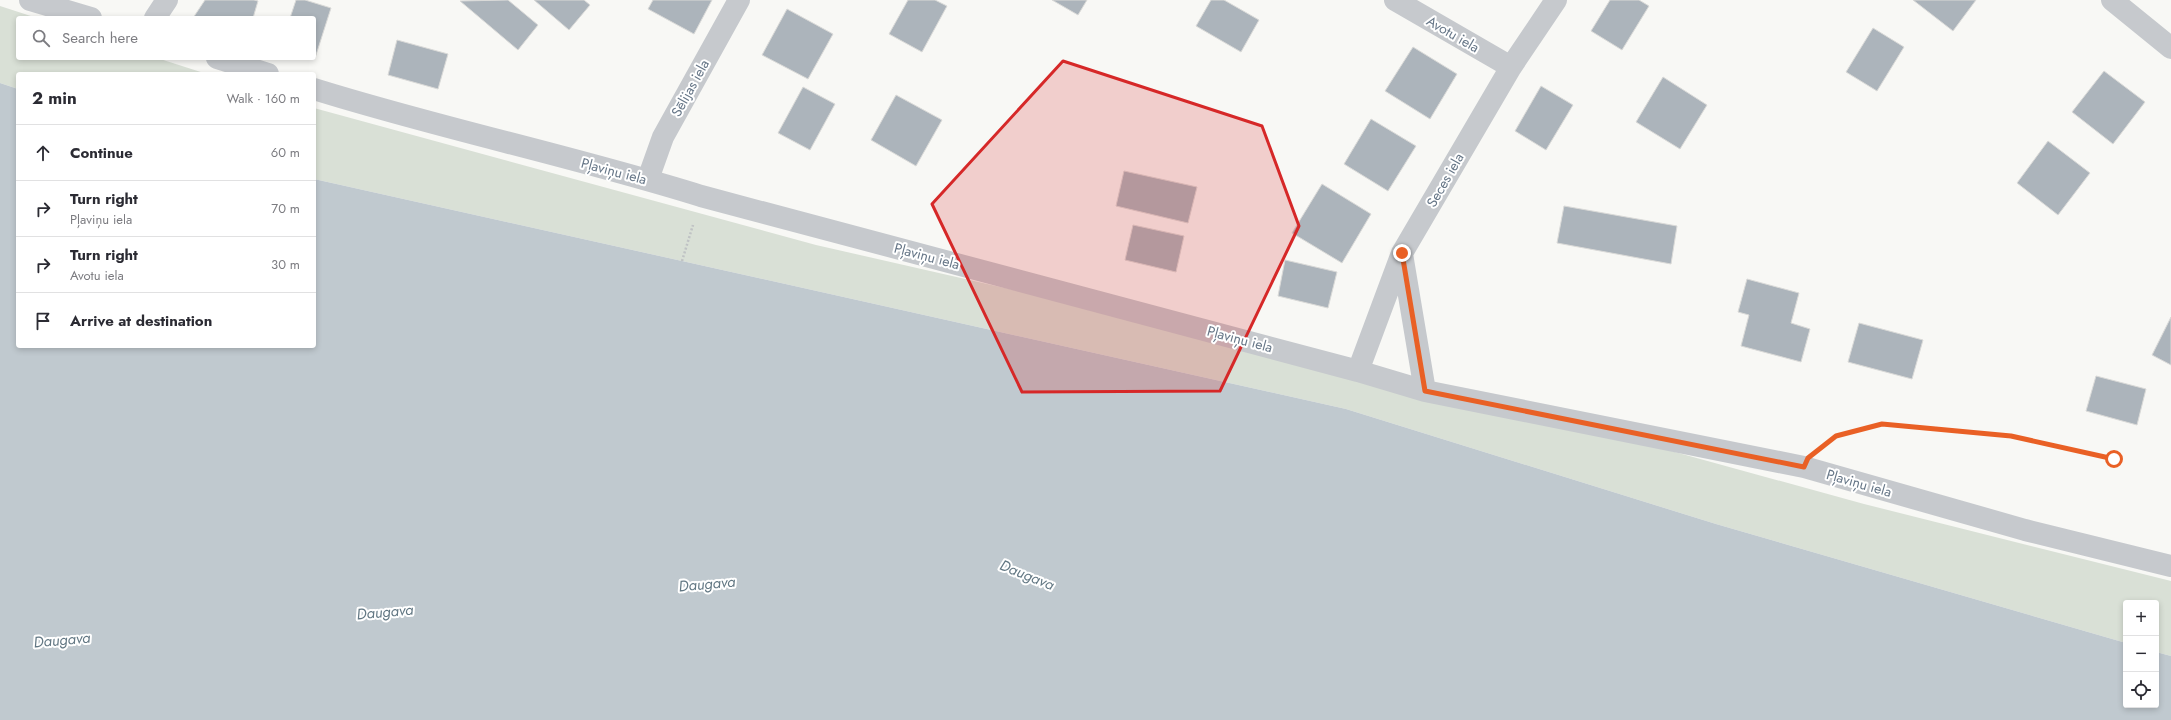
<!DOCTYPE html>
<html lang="en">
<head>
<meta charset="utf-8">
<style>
	body { margin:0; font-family:Jost,sans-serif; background:#f2f2f3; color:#2b2b33 }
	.controls { position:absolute; right:12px; bottom:12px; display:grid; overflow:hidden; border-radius:4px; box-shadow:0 2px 6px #0003 }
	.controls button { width:36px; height:36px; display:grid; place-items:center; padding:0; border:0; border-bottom:1px solid #e1e1e2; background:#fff; color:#2b2b33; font:20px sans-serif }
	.stop { position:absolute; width:12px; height:12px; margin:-9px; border:3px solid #e96025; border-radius:50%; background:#fff }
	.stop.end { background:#e96025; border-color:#fff; box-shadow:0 1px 4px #0008 }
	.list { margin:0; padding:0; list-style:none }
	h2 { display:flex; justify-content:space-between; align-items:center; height:52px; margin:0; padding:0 16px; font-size:17px }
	h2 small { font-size:13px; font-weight:400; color:#7c7c81 }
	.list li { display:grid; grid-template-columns:26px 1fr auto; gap:12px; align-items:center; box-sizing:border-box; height:56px; padding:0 16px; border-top:1px solid #e1e1e2 }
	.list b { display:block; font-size:15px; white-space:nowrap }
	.list p { margin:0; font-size:13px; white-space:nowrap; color:#7c7c81 }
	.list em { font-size:13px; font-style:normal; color:#7c7c81 }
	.icon { flex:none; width:22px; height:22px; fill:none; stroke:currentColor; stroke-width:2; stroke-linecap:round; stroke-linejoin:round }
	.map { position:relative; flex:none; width:2171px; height:720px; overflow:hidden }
	.search { position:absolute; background:#fff; box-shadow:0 2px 6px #0003; left:16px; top:16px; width:300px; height:44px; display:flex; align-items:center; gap:10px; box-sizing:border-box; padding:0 14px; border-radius:4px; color:#7c7c81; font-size:15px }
	.panel { position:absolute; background:#fff; box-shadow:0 2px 6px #0003; left:16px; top:72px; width:300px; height:276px; border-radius:4px }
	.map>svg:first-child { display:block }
</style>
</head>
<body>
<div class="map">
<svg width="2171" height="720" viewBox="0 0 2171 720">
	<rect width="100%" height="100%" fill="#f8f8f5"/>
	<path fill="#d9e0d6" d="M0,6l37,12h-19v40h139l50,16h-189v15l-18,-6z
		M314,108l502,137 382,87 466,117 200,55 307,77v75l-15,-4v-49h-30v40l-410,-119 -370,-115 -1032,-230z"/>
	<path fill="#c0c9cf" d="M0,83l18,6v257h296v-167l1032,230 370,115 410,119v62h30v-53l15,4v64h-2171z"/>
	<path fill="#acb4bb" stroke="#dadad8" d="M205,0h49l4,1 -5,17h-60z
		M296,0h9l26,8 -16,50 -1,-40h-24z
		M508,0l30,25 -20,25 -58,-49z
		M534,0h50l6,5 -21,25z
		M653,0h59l-18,34 -46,-25z
		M908,0h27l12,6 -25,46 -33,-18z
		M1052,0h35l-9,15z
		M1211,0h13l35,20 -18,32 -45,-26z
		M1610,0h29l10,6 -27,44 -31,-19z
		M1913,0h63l-23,31z
		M787,9l46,25 -25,45 -46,-24z
		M1873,28l31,19 -27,44 -31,-19z
		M397,40l51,14 -10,35 -50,-14z
		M1413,47l44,27 -27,45 -45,-28z
		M2104,71l41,31 -32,42 -41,-32z
		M1663,77l44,28 -27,44 -44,-27z
		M1541,86l32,19 -27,45 -31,-19z
		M803,87l32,17 -25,46 -32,-17z
		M896,95l46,25 -26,46 -45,-26z
		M1371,119l45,27 -28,45 -44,-27z
		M2048,141l42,32 -32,42 -41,-32z
		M1124,171l73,16 -9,36 -72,-17z
		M1322,184l49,30 -29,49 -50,-30z
		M1564,206l113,20 -6,38 -114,-21z
		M1133,225l51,11 -8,36 -51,-12z
		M1285,260l52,12 -9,36 -50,-12z
		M1747,279l52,14 -8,30 19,6 -9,33 -60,-16 8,-31 -11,-3z
		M2171,317v48l-19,-10z
		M1859,323l64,17 -11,39 -64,-17z
		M2096,376l50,13 -9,36 -51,-14z"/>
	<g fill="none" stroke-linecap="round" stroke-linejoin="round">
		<path stroke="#bfc2c4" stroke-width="2.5" stroke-dasharray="2 2" stroke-linecap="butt" d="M682,261l11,-36
			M1827,443l9,-7 46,-12 129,12 103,23"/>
		<path stroke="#c6c9cd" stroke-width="22" d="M30,0l61,18
			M1395,0l116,67
			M2112,0l59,48
			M155,18l12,-18
			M217,58l51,16
			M314,89c128,40 259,67 387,107l657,175 67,20 379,76 221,63 146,36
			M648,179l15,-42 76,-137
			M1402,254l23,137
			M1358,371l44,-118 109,-186 45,-67"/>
	</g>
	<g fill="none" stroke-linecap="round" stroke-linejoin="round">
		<path stroke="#e96025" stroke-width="5" d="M1402,253l23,138 379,76 4,-9 28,-22 46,-12 129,12 103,23"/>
	</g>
	<path fill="#d62828" fill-opacity="0.2" stroke="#d62828" stroke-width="3" stroke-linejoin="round" d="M1063,61l199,65 37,100 -79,165 -198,1 -90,-188z"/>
	<g text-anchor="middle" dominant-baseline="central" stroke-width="4" stroke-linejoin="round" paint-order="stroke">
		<g font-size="14" fill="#667687" stroke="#fff">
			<text transform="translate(1453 34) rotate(30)">Avotu iela</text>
			<text transform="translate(690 88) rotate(-61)">Sēlijas iela</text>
			<text transform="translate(614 171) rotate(15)">Pļaviņu iela</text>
			<text transform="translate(1445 180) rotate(-60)">Seces iela</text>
			<text transform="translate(927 256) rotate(15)">Pļaviņu iela</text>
			<text transform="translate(1240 339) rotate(15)">Pļaviņu iela</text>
			<text transform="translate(1859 483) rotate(16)">Pļaviņu iela</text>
		</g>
		<g font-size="15" font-style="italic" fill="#627783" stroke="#fff">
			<text transform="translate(1027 575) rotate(22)">Daugava</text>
			<text transform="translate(707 584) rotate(-5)">Daugava</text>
			<text transform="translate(385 612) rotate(-5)">Daugava</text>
			<text transform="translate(62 640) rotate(-5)">Daugava</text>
		</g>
	</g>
</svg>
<div class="controls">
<button>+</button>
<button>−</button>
<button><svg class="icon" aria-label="locate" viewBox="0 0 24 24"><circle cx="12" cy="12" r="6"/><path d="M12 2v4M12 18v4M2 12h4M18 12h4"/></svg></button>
</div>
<div class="stop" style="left:2114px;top:459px"></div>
<div class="stop end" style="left:1402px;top:253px"></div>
<div class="search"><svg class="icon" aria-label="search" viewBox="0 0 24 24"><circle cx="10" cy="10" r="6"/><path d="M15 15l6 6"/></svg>Search here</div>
<section class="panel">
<h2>2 min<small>Walk · 160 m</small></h2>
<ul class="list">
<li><svg class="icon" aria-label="ahead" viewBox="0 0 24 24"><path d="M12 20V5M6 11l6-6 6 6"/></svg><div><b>Continue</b></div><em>60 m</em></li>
<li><svg class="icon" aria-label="right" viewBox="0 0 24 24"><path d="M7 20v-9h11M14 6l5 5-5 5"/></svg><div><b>Turn right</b><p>Pļaviņu iela</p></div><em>70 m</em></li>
<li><svg class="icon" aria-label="right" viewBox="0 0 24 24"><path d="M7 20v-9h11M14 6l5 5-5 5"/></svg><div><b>Turn right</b><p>Avotu iela</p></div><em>30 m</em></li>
<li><svg class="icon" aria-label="arrive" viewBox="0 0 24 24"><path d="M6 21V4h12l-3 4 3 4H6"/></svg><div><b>Arrive at destination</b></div></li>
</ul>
</section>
</div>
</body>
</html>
